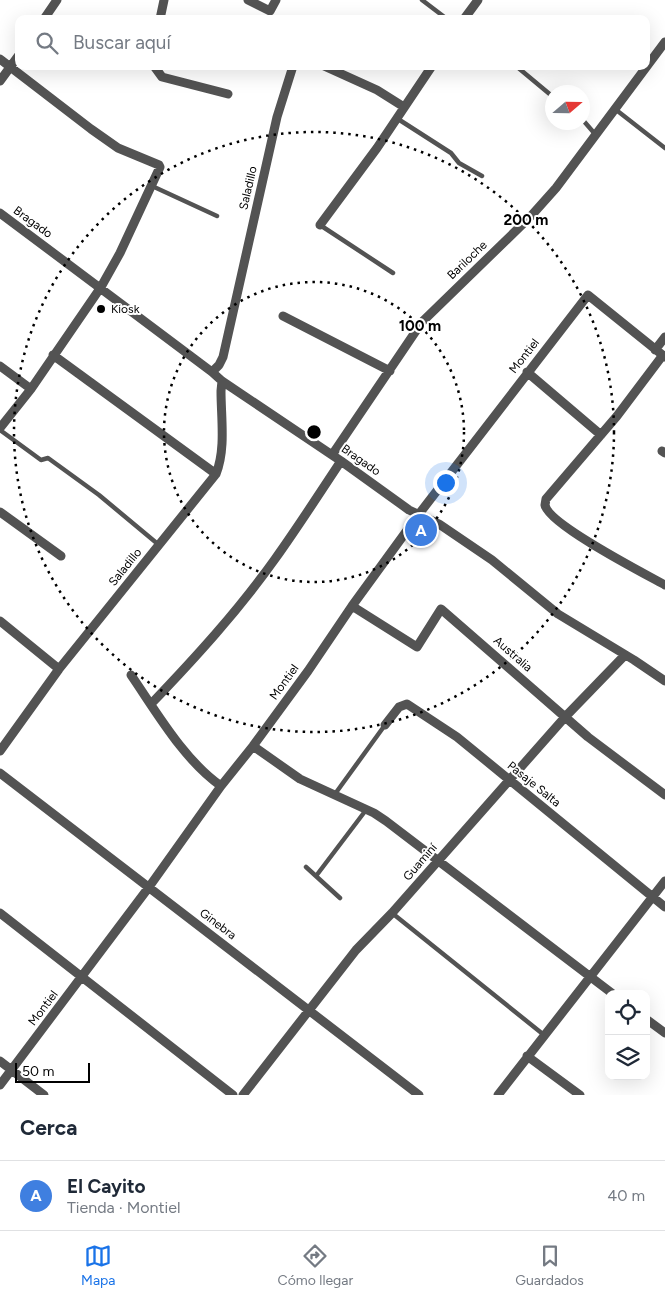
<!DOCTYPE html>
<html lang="es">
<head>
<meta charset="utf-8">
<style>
	body { margin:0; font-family:Figtree,sans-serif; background:#f2f2f3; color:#1f2937 }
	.controls { position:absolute; right:15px; bottom:15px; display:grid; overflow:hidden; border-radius:10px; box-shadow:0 5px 20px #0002 }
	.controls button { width:45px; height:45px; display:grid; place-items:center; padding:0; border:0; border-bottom:1px solid #e0e1e3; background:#fff; color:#1f2937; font:25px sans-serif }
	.compass { position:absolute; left:545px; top:85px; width:45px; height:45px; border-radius:50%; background:#fff; box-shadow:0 5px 20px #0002; rotate:70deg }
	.scale { position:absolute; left:15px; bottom:12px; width:75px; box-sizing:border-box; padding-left:5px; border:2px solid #000; border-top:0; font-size:14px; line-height:18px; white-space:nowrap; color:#000; -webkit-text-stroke:4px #fff; paint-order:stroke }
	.you { position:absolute; left:445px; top:482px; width:18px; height:18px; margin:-12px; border:4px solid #fff; border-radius:50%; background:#1a73e8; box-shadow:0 0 0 8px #1a73e833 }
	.badge { display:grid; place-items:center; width:32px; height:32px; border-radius:50%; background:#1a73e8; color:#fff; font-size:16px; font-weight:700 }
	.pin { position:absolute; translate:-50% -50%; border:2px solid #fff; box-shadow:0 1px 5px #0006 }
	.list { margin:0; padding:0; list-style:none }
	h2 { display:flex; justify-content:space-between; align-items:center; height:65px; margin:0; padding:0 20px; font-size:21px }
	h2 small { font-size:16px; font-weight:400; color:#747a83 }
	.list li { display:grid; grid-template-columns:32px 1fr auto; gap:15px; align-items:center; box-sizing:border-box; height:70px; padding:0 20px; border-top:1px solid #e0e1e3 }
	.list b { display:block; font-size:19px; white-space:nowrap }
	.list p { margin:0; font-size:16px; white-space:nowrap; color:#747a83 }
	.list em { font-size:16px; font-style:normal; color:#747a83 }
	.icon { flex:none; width:28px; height:28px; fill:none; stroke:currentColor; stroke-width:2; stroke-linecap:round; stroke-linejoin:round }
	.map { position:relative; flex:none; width:665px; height:1095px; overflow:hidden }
	.search { position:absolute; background:#fff; box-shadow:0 5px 20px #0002; left:15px; right:15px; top:15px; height:55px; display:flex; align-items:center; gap:12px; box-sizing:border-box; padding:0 18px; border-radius:10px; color:#747a83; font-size:19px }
	.sheet { height:135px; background:#fff }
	nav { display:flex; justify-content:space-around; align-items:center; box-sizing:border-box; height:70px; border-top:1px solid #e0e1e3; background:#fff; font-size:14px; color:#747a83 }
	nav a { display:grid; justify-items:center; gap:2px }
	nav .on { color:#1a73e8 }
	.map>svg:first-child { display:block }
</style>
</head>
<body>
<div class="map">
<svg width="665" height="1095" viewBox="0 0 665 1095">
	<rect width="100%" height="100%" fill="#fff"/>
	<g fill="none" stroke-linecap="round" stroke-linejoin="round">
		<path stroke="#535353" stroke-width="4.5" d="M422,0l25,19
			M516,66l36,30
			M615,109l50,39
			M398,119l53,34 8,10 23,13
			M582,119l13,15
			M152,186l65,30
			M320,225l73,48
			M0,430l41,30 7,-2 51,37 60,50
			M335,794l50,-69
			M306,867l34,31
			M316,876l50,-66
			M392,913l152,122"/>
		<path stroke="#535353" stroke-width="9" d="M248,0l22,11
			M270,11l6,-11
			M44,19l13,-19
			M160,19l4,-19
			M464,19l14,-19
			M0,59l91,70 27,19 41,17 1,2 -40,86 -19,34 -70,102 -31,39
			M154,66l8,11 66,17
			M324,66l53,24 27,17
			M0,81l19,-26
			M0,213l212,159 10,9 119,80 68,49 30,14 53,36 66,54 76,46 31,21
			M320,225l57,-77 55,-82
			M283,316l107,55
			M655,350l10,-13
			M53,355l163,119
			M663,355l-46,61 -71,83 -1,6c3,19 100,69 120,80
			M0,366l31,23
			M212,372l7,-7 4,-8 54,-240 16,-51
			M527,372l74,63
			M662,451l3,2
			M332,455l90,-133 109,-106 25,-28 109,-146
			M0,512l61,44
			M352,606l65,41 24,-38 147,128 77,58
			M0,621l59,48
			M131,675c26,38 53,85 90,111
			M151,704c44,-46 87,-93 124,-145 23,-32 44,-65 66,-98
			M385,725l14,-18 8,-3 50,33 208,170
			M253,746l47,33 74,34 12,8 227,173
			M0,751l59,-82 157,-195c10,-25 5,-56 5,-83l1,-10
			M0,773l419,322
			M0,913l233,182
			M646,1019l19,14
			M527,1056l53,39
			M0,1061l44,34
			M0,1085l149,-198 72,-101 32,-40 55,-75 44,-65 67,-92 169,-219 77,62
			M243,1095l113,-145 36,-37 174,-197 59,-61
			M498,1095l167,-214"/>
	</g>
	<g fill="none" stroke="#000" stroke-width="2.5" stroke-dasharray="2.5 5">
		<circle cx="314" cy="432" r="150"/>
		<circle cx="314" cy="432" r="300"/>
	</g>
	<circle fill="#000" stroke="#fff" stroke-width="2" cx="101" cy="309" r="5"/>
	<g text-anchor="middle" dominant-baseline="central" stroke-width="4" stroke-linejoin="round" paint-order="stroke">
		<g font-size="12" fill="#000" stroke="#fff">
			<text transform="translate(248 188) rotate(-77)">Saladillo</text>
			<text transform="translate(33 222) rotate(36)">Bragado</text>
			<text transform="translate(467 260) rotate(-44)">Bariloche</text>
			<text transform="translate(524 356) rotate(-52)">Montiel</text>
			<text transform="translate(361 460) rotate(35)">Bragado</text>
			<text transform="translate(125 567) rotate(-51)">Saladillo</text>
			<text transform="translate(513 654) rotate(41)">Australia</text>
			<text transform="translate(284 682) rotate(-54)">Montiel</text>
			<text transform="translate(534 784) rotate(39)">Pasaje Salta</text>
			<text transform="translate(420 862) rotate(-49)">Guaminí</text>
			<text transform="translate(218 924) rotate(37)">Ginebra</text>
			<text transform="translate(43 1008) rotate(-53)">Montiel</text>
		</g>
		<g font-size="12" fill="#000" stroke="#fff" text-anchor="start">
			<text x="111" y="309">Kiosk</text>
		</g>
	</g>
	<circle cx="314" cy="432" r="8" fill="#000" stroke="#fff" stroke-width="2.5"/>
	<g font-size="15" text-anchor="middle" font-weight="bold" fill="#000" stroke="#fff" stroke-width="4" stroke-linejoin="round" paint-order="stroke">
		<text x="526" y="225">200 m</text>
		<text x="420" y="331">100 m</text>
	</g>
</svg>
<div class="controls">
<button><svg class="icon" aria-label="locate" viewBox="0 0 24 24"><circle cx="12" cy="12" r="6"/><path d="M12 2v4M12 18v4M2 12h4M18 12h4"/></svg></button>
<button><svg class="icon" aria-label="layers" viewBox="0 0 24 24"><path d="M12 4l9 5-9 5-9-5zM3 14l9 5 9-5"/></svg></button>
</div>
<svg class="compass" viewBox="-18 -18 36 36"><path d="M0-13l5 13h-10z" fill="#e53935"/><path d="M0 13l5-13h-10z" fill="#747a83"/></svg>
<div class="scale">50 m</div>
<div class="you"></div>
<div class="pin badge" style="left:421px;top:530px;background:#3f7fe0">A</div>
<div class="search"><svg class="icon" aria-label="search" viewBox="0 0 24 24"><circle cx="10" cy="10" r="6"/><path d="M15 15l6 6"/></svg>Buscar aquí</div>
</div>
<section class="sheet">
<h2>Cerca<small></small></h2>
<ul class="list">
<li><span class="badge" style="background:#3f7fe0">A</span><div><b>El Cayito</b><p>Tienda · Montiel</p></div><em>40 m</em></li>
</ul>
</section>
<nav>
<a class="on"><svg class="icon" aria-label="map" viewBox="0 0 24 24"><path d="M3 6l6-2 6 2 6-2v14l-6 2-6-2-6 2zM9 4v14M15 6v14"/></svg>Mapa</a>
<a><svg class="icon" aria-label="directions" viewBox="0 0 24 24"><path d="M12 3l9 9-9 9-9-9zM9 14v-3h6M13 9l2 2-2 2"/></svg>Cómo llegar</a>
<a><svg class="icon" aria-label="saved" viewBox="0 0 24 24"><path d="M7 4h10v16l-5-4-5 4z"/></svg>Guardados</a>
</nav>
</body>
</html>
